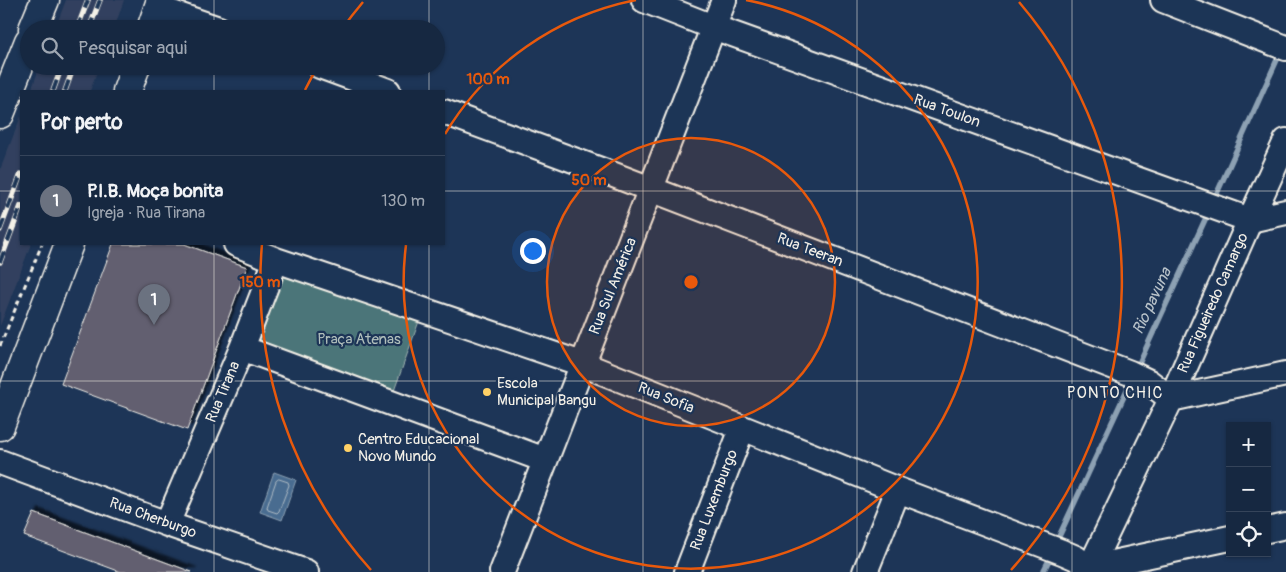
<!DOCTYPE html>
<html lang="pt">
<head>
<meta charset="utf-8">
<style>
	body { margin:0; font-family:Pangolin,sans-serif; background:#23344c; color:#f1f3f6 }
	.controls { position:absolute; right:15px; bottom:15px; display:grid; overflow:hidden; border-radius:0px; box-shadow:0 1px 4px #0004 }
	.controls button { width:45px; height:45px; display:grid; place-items:center; padding:0; border:0; border-bottom:1px solid #35445a; background:#162841; color:#f1f3f6; font:25px sans-serif }
	.you { position:absolute; left:532px; top:250px; width:18px; height:18px; margin:-12px; border:4px solid #fff; border-radius:50%; background:#1a73e8; box-shadow:0 0 0 8px #1a73e833 }
	.badge { display:grid; place-items:center; width:32px; height:32px; border-radius:50%; background:#db2777; color:#fff; font-size:16px; font-weight:700 }
	.pin { position:absolute; translate:-50% -41px; filter:drop-shadow(0 1px 2px #0008) }
	.pin::after { content:''; position:absolute; top:26px; width:18px; height:15px; background:inherit; clip-path:polygon(0 0,100% 0,50% 100%) }
	.list { margin:0; padding:0; list-style:none }
	h2 { display:flex; justify-content:space-between; align-items:center; height:65px; margin:0; padding:0 20px; font-size:21px }
	h2 small { font-size:16px; font-weight:400; color:#9ea6b1 }
	.list li { display:grid; grid-template-columns:32px 1fr auto; gap:15px; align-items:center; box-sizing:border-box; height:90px; padding:0 20px; border-top:1px solid #35445a }
	.list b { display:block; font-size:19px; white-space:nowrap }
	.list p { margin:0; font-size:16px; white-space:nowrap; color:#9ea6b1 }
	.list em { font-size:16px; font-style:normal; color:#9ea6b1 }
	.icon { flex:none; width:28px; height:28px; fill:none; stroke:currentColor; stroke-width:2; stroke-linecap:round; stroke-linejoin:round }
	.map { position:relative; flex:none; width:1286px; height:572px; overflow:hidden }
	.search { position:absolute; background:#162841; box-shadow:0 1px 4px #0004; left:20px; top:20px; width:425px; height:55px; display:flex; align-items:center; gap:12px; box-sizing:border-box; padding:0 18px; border-radius:28px; color:#9ea6b1; font-size:19px }
	.panel { position:absolute; background:#162841; box-shadow:0 1px 4px #0004; left:20px; top:90px; width:425px; height:155px; border-radius:0px }
	.map>svg:first-child { display:block }
</style>
</head>
<body>
<div class="map">
<svg width="1286" height="572" viewBox="0 0 1286 572">
	<defs>
		<filter id="shadow"><feDropShadow dx="4.5" dy="-4.5" stdDeviation="1" flood-color="#0009"/></filter>
	</defs>
	<rect width="100%" height="100%" fill="#1d3557"/>
	<filter id="ink" filterUnits="userSpaceOnUse"><feTurbulence type="fractalNoise" baseFrequency=".02" numOctaves="2"/><feDisplacementMap in="SourceGraphic" scale="10" xChannelSelector="R" yChannelSelector="G"/><feConvolveMatrix kernelMatrix="1 2 1 2 8 2 1 2 1" color-interpolation-filters="sRGB"/></filter>
	<g filter="url(#ink)">
		<path fill="#32415e" d="M66,0h58l-10,29h-59z
			M40,66h59l-9,25h-59z
			M21,116v128h10l-31,82v-156z"/>
		<path fill="#4c7579" stroke="#a0b3b0" d="M286,263l137,47 -33,92 -134,-49z"/>
		<path fill="#496c90" stroke="#8da1b3" d="M274,472l22,8 -14,40 -22,-8z"/>
		<g fill="none" stroke-linecap="round" stroke-linejoin="round">
			<path stroke="#b0bcc5" stroke-width="1" d="M279,479l9,3 1,3 -10,26 -2,2 -9,-3 -1,-3 9,-26z"/>
			<path stroke="#8da1b3" stroke-width="5.5" d="M1213,202l68,-151
				M1136,370l73,-159
				M1055,545l77,-166
				M1043,572l9,-18"/>
		</g>
		<path fill="#625e70" stroke="#f4f1e8" filter="url(#shadow)" d="M113,244h71l63,23 -60,163 -126,-46z
			M34,513l158,59h-71l-97,-36z"/>
		<g fill="none" stroke-linecap="round" stroke-linejoin="round">
			<defs>
				<path id="minor" d="M644,0l69,27 537,193 36,-8
					M1163,0l123,48
					M158,8l61,21
					M320,66l68,25
					M444,112l170,63 516,198 19,9 22,17 115,-25
					M236,244l40,16 306,104 316,126 164,62 14,6 13,10 141,-30
					M242,348l303,112
					M0,462l167,62 139,48
					M167,524l75,-176 34,-88
					M1267,530l19,-4
					M502,572l222,-572
					M687,572l55,-143
					M865,572l33,-82
					M1088,572l83,-173 79,-179 36,-79"/>
				<path id="major" d="M33,29l12,-29
					M151,29l10,-29
					M127,91l9,-25
					M0,114l29,-73
					M0,426l69,-182"/>
			</defs>
			<use href="#minor" stroke="#f4f1e8" stroke-width="28"/>
			<use href="#major" stroke="#f4f1e8" stroke-width="31"/>
			<path stroke="#f4f1e8" stroke-width="3" stroke-dasharray="5 4" stroke-linecap="butt" d="M0,346l42,-102"/>
			<use href="#minor" stroke="#1d3557" stroke-width="24"/>
			<use href="#major" stroke="#1d3557" stroke-width="28"/>
			<defs>
				<path id="rail" d="M77,29l11,-29
					M89,29l11,-29
					M53,91l9,-25
					M65,91l9,-25
					M0,230l21,-56
					M0,262l21,-56"/>
			</defs>
			<use href="#rail" stroke="#f4f1e8" stroke-width="5.5"/>
			<use href="#rail" stroke="#1d3557" stroke-width="4" stroke-dasharray="11" stroke-linecap="butt"/>
		</g>
	</g>
	<path fill="none" stroke="#f4f1e8" stroke-width="1" stroke-opacity="0.55" d="M214,0v29M429,0v29M643,0v572M857,0v572M1072,0v572M214,66v25M429,66v25M0,191h21M444,191h842M214,244v328M429,244v328M0,381h1286"/>
	<circle cx="691" cy="282" r="144" fill="#e8590c" fill-opacity=".12"/>
	<g fill="none" stroke="#e8590c" stroke-width="2.5">
		<circle cx="691" cy="282" r="144"/>
		<path d="M445 134A287 287 0 0 1 636 0M746 0A287 287 0 1 1 406 245"/>
		<path d="M371 570A431 431 0 0 1 262 244M305 90A431 431 0 0 1 318 66M342 29A431 431 0 0 1 363 2M1019 2A431 431 0 0 1 1011 570"/>
	</g>
	<g fill="#ffd166" stroke="#1d3557" stroke-width="2">
		<circle cx="487" cy="392" r="5"/>
		<circle cx="348" cy="448" r="5"/>
	</g>
	<g text-anchor="middle" dominant-baseline="central" stroke-width="4.5" stroke-linejoin="round" paint-order="stroke">
		<g font-size="15" fill="#f4f1e8" stroke="#1d3557">
			<text transform="translate(947 111) rotate(20)">Rua Toulon</text>
			<text transform="translate(810 250) rotate(21)">Rua Teeran</text>
			<text transform="translate(613 286) rotate(-68)">Rua Sul América</text>
			<text transform="translate(1213 303) rotate(-66)">Rua Figueiredo Camargo</text>
			<text transform="translate(223 392) rotate(-67)">Rua Tirana</text>
			<text transform="translate(666 398) rotate(22)">Rua Sofia</text>
			<text transform="translate(714 500) rotate(-69)">Rua Luxemburgo</text>
			<text transform="translate(153 518) rotate(20)">Rua Cherburgo</text>
		</g>
		<g font-size="15" fill="#b1bfbc" stroke="#1d3557">
			<text x="359" y="339">Praça Atenas</text>
		</g>
		<g font-size="15" fill="#f4f1e8" stroke="#1d3557" text-anchor="start">
			<text x="497" y="383">Escola<tspan x="497" dy="17">Municipal Bangu</tspan></text>
			<text x="358" y="439">Centro Educacional<tspan x="358" dy="17">Novo Mundo</tspan></text>
		</g>
		<g font-size="16" font-style="italic" fill="#b8c2c9" stroke="#1d3557">
			<text transform="translate(1152 301) rotate(-65)">Rio pavuna</text>
		</g>
		<g font-size="16" letter-spacing="1" fill="#f4f1e8" stroke="#1d3557">
			<text x="1115" y="393">PONTO CHIC</text>
		</g>
	</g>
	<circle cx="691" cy="282" r="8" fill="#e8590c" stroke="#1d3557" stroke-width="2.5"/>
	<g font-size="15" text-anchor="middle" font-weight="bold" fill="#e8590c" stroke="#1d3557" stroke-width="4.5" stroke-linejoin="round" paint-order="stroke">
		<text x="488" y="84">100 m</text>
		<text x="589" y="185">50 m</text>
		<text x="260" y="287">150 m</text>
	</g>
</svg>
<div class="controls">
<button>+</button>
<button>−</button>
<button><svg class="icon" aria-label="locate" viewBox="0 0 24 24"><circle cx="12" cy="12" r="6"/><path d="M12 2v4M12 18v4M2 12h4M18 12h4"/></svg></button>
</div>
<div class="you"></div>
<div class="pin badge" style="left:154px;top:325px;background:#6b7280">1</div>
<div class="search"><svg class="icon" aria-label="search" viewBox="0 0 24 24"><circle cx="10" cy="10" r="6"/><path d="M15 15l6 6"/></svg>Pesquisar aqui</div>
<section class="panel">
<h2>Por perto<small></small></h2>
<ul class="list">
<li><span class="badge" style="background:#6b7280">1</span><div><b>P.I.B. Moça bonita</b><p>Igreja · Rua Tirana</p></div><em>130 m</em></li>
</ul>
</section>
</div>
</body>
</html>
